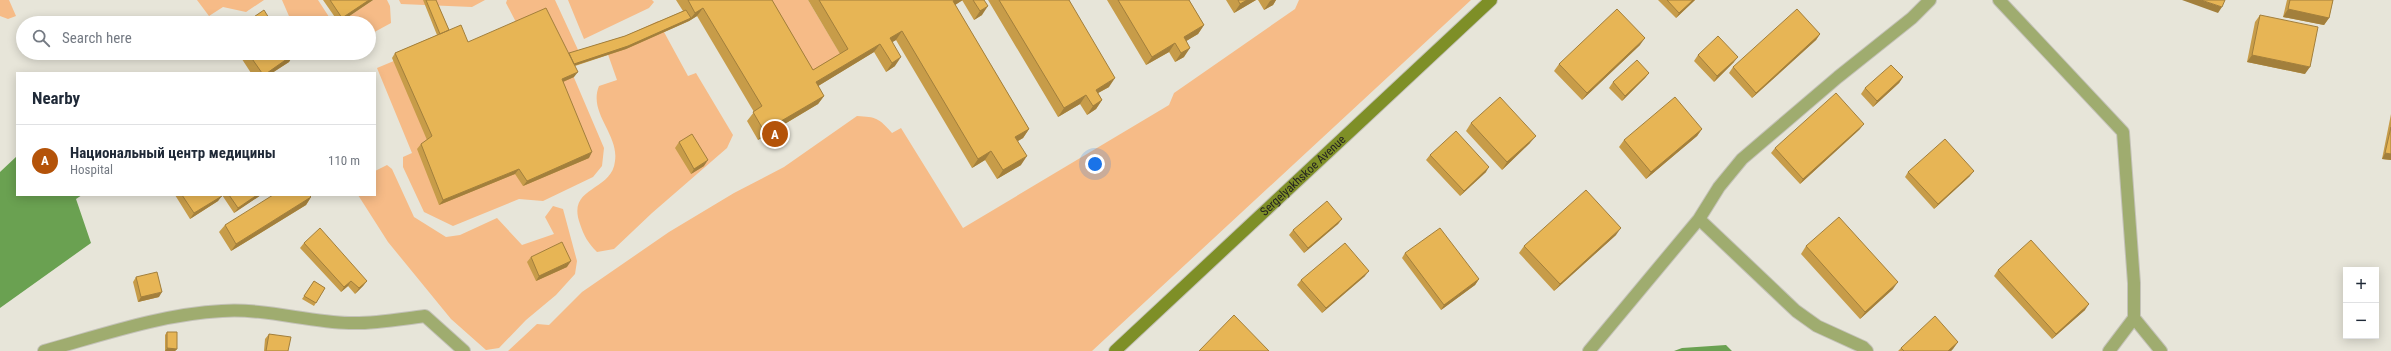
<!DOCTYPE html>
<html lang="en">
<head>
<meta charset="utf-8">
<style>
	body { margin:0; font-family:"Roboto Condensed",sans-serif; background:#f2f2f3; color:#1f2937 }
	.controls { position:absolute; right:12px; bottom:12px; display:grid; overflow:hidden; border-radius:0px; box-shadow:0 2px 10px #0003 }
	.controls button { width:36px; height:36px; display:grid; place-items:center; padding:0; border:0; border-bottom:1px solid #e0e1e3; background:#fff; color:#1f2937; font:20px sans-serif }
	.you { position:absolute; left:1095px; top:164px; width:14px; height:14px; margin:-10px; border:3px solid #fff; border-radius:50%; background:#1a73e8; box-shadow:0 0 0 6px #1a73e833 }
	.badge { display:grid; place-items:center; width:26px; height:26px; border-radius:50%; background:#b45309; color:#fff; font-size:13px; font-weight:700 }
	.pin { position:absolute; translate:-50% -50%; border:2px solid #fff; box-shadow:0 1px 4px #0006 }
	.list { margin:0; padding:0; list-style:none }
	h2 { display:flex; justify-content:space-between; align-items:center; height:52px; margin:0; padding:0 16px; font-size:17px }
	h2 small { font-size:13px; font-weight:400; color:#747a83 }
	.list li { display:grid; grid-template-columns:26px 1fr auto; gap:12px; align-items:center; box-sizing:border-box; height:72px; padding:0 16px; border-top:1px solid #e0e1e3 }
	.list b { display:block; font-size:15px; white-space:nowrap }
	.list p { margin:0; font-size:13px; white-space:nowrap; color:#747a83 }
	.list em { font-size:13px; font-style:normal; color:#747a83 }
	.icon { flex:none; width:22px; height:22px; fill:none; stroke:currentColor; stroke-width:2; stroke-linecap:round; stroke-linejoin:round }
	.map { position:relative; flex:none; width:2391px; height:351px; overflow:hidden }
	.search { position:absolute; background:#fff; box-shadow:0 2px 10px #0003; left:16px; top:16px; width:360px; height:44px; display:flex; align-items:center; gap:10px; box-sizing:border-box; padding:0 14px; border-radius:22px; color:#747a83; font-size:15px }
	.panel { position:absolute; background:#fff; box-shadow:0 2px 10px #0003; left:16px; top:72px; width:360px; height:124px; border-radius:0px }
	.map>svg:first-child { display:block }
</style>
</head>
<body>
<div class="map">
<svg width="2391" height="351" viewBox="0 0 2391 351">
	<rect width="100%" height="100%" fill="#e7e5d9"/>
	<path fill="#f6bb87" d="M0,0h9l7,16 -8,3 -8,-3z
		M197,0h67l-18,12 -23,-5 -14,9z
		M282,0h36l15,23h-41z
		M373,0h14l3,6 1,17 -22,12v-12h-30z
		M399,0h86l-13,7 -71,-3z
		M507,0h48l24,52 -7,21 32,75 -2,18 -9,11 -50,24 -24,-2 -66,27 -29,-14 -21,-45v-10l9,-4 -35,-85 79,-33 7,14 55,-23 -12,-23z
		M568,0h84l2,2 -5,6 -65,31z
		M760,0h48l34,57 -35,21z
		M1299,0h172l-379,351h-584l29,-27 12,1 33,-33 87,-60 65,-39 50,-26 73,-51c19,1 22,2 35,17l9,-5 62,100 206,-123 5,-12 121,-84z
		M658,21l30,55 8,-3 37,62 -6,13 -75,65 -38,36 -17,3c-9,-9 -13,-16 -17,-28 -14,-38 32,-32 35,-63 4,-27 -27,-48 -16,-75l18,-6 -12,-34z
		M306,53h18l-15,7z
		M387,165l5,4 22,48 32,20 14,-2 37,-17 25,27 32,-11 -9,-17 8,-11 10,3 14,52 -2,13 -19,21 -30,25 -27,28 -13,2 -35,-31 -63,-77 -30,-47h17v-24z"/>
	<path fill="#6aa151" d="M17,156v39h65l-6,4 15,44 -91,65v-136z
		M1726,345l6,6h-58l8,-3z"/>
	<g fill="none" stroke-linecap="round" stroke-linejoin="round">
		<defs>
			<path id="minor" d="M1999,0l124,132 11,151v35l-25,33
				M1699,219l97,92 21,15 46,21 4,4
				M2134,318l27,33
				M44,351c58,-16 118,-37 178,-40 43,-3 85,11 127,12 26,1 51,-4 76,-7l39,35
				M1589,351l110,-132 20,-32 23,-28 96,-82 74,-59 18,-18"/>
			<g id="secondary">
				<path id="s1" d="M1115,351l376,-351"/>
			</g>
		</defs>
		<use href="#minor" stroke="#c4c2b8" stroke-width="14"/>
		<use href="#secondary" stroke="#c4c2b8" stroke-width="14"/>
		<use href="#minor" stroke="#9fac6f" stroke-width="12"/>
		<use href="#secondary" stroke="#7e8f27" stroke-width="12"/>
	</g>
	<path fill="#c79c49" d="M323,0h50l-34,23z
		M423,0h13l13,30 19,12 101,11 56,-17 58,-25 -7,-11h96l41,70 27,-16 -32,-54h176l-2,15 -8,5 -12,-20 -7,5 74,124 -6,9 -5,3 3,24 -24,14 -12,-19 -13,8 -76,-128 -4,2 3,24 -9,6 -12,-20 -56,34 6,10 -6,8 -60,36 -11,-19 7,-9 -57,-96 -8,5 -63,28 -51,17 -1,11 -11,5 26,76 -66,28 -8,-12 -76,31 -22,-56 4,-5 6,-4 -35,-82 3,-5 42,-18z
		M988,0h81l40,87 -11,6 4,7 -6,9 -9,6 -7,-11 -22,13z
		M1107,0h82l15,25 -6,9 -12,7 -2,16 -9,5 -6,-10 -23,13z
		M1226,0h30l-22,13z
		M1258,0h18l-3,5 -9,5z
		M1658,0h37l-19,18z
		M2287,0h46l-4,18 -5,7 -41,-8z
		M2260,15l45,59 -58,-12 8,-40z
		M1820,34l-4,6 -64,58 -23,-25 4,-6z
		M1640,45l-58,55 -28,-29 5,-7z
		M238,53h55l-4,9 -17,11h-21z
		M1698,55l36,7 -20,20 -20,-21z
		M1649,73l-4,5 -23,23 -13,-13 4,-6z
		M1903,77l-4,6 -26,24 -12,-13 4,-6z
		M2391,114v46l-9,-1z
		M1471,123l59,20 -28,27 -36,-39z
		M1702,129l-5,7 -51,43 -27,-32 5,-7z
		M1860,129l-60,55 -29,-31 4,-5z
		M679,142l25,24 -13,8 -16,-26z
		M1430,155l56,17 -26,24 -34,-36z
		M1908,172l62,4 -36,33 -29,-32z
		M175,195h46l-3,6 -28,18z
		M222,195h39l-27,18z
		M311,197l-5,8 -75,46 -12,-19 6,-7z
		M1342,219l-4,5 -34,29 -15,-18 4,-5z
		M1616,235l-62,56 -35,-38 5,-7z
		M304,243l63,38 -4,5 -8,8 -7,-8 -7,6 -41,-44z
		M1806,246l87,43 -33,30 -59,-65z
		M1405,253l74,26 -4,6 -34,25 -39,-52z
		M531,257l36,10 -31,14 -9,-19z
		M1998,270l87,40 -33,29 -58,-63z
		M1365,276l-43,37 -25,-28 4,-5z
		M136,277l23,20 -21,5 -5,-20z
		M314,281l11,7 -11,18 -12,-7z
		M167,332l10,17 -2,2h-10v-16z
		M269,334l19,17h-24l1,-12z
		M1958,342l-7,9h-53l3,-3z"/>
	<path fill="#a27f3c" d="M369,0h4l-34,23 3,-5z
		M955,0h8l-16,10 6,-9z
		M1247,0h9l-22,13 6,-9z
		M1272,0h4l-3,5 -9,5 6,-9z
		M1693,0h2l-19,18 3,-5z
		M2182,0h19l21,7 -4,6z
		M988,6l-6,9 -8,5 6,-9z
		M703,8l-6,8 -8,5 -63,28 -56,18 2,-2 119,-47 4,-5z
		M2288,9l41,9 -5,7 -41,-8z
		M1204,25l-6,9 -20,12 6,-9z
		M902,31l-6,9 -12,7 6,-9z
		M1820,34l-4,6 -64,58 4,-5z
		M1645,38l-5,7 -58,55 5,-7z
		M1175,43l-6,9 -23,13 6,-8z
		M880,44l-6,8 -64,39 6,-9z
		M1190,48l-6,9 -9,5 6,-9z
		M294,54l-5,8 -17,11h-5z
		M2252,55l58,12 -5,7 -58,-12z
		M901,57l-6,9 -9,6 6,-9z
		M1738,57l-4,5 -20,20 3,-6z
		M578,72l-4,5 -16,7 4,-5z
		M1649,73l-4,5 -23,23 3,-5z
		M1903,77l-4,6 -26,24 4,-6z
		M1115,78l-6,9 -20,11 7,-8z
		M1086,95l-6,9 -22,13 6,-9z
		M824,96l-6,8 -60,36 6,-9z
		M1102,100l-6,9 -9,6 6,-9z
		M1864,124l-4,5 -60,55 3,-5z
		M1029,129l-6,9 -14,8 6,-9z
		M1702,129l-5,7 -51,43 5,-7z
		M1536,136l-6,7 -28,27 5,-8z
		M991,151l-6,9 -13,8 6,-9z
		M592,152l-3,6 -66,28 4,-5z
		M2385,153l6,1v6l-9,-1z
		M1027,156l-6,9 -24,14 6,-9z
		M708,160l-4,6 -13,8 3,-5z
		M1489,167l-3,5 -26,24 4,-5z
		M519,169l-4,5 -76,31 4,-5z
		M1974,171l-4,5 -36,33 4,-5z
		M257,195h4l-27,18 4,-5z
		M222,196l-4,5 -28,18 4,-6z
		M311,197l-5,8 -75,46 5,-7z
		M1342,219l-4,5 -34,29 4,-5z
		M1621,228l-5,7 -62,56 6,-7z
		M571,261l-4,6 -31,14 3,-5z
		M1369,271l-4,5 -43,37 4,-5z
		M1479,279l-4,6 -34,25 3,-5z
		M351,281l-3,5 -7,6 3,-5z
		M367,281l-4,5 -8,8 4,-6z
		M1898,282l-5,7 -33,30 5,-7z
		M162,292l-3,5 -21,5 3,-5z
		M2089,304l-4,6 -33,29 4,-5z
		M1958,342l-5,7 -2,2h-3z
		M167,348l10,1 -2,2h-10z"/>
	<path fill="#e7b555" stroke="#a27f3c" d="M330,0h39l-27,18z
		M426,0h10l13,30 -9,4z
		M688,0h84l41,70 35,-21 -29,-49h136l-2,1 76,128 -14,8 12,19 -24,14 -12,-19 -13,8 -76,-128 -12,7 11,19 -9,6 -12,-19 -64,38 8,14 -60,35 -11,-19 9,-6 -59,-98 -8,5z
		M973,0h11l4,6 -8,5z
		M999,0h70l46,78 -19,12 6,10 -9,6 -7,-11 -22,13z
		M1118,0h71l15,25 -20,12 6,11 -9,5 -6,-10 -23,14z
		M1238,0h9l-7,4z
		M1667,0h26l-14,13z
		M2201,0h24l-3,7z
		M2290,0h43l-4,18 -41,-9z
		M546,8l32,64 -16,7 30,73 -65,29 -8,-12 -76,31 -22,-56 11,-8 -37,-83 66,-28 7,17z
		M1617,9l28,29 -58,55 -28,-29z
		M1797,9l23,25 -64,59 -23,-26z
		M264,10l8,13h-27z
		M686,10l5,8 -63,28 -54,18 -5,-11 56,-17z
		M2260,15l58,12 -8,40 -58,-12z
		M1718,36l20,21 -21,19 -19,-21z
		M248,53h45l1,1 -27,19h-5z
		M1637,60l12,13 -24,23 -12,-14z
		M1891,65l12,12 -26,24 -12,-13z
		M1836,93l28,31 -61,55 -28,-31z
		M1500,97l36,39 -29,26 -36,-39z
		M1675,97l27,32 -51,43 -27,-32z
		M2391,127v27l-6,-1z
		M1456,131l33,36 -25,24 -34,-36z
		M692,134l16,26 -14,9 -15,-27z
		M1945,139l29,32 -36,33 -30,-32z
		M1586,190l35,38 -61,56 -36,-38z
		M182,195h39l1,1 -28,17z
		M229,195h28l-19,13z
		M273,195h36l2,2 -75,47 -11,-19z
		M1327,201l15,18 -34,29 -15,-18z
		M1839,217l59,65 -33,30 -59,-66z
		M320,228l47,53 -8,7 -8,-7 -7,6 -40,-44z
		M1440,228l39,51 -35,26 -39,-52z
		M2031,240l58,64 -33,30 -58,-64z
		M562,242l9,19 -32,15 -8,-19z
		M1345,243l24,28 -43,37 -25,-28z
		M157,272l5,20 -21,5 -5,-20z
		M314,281l11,7 -9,15 -12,-7z
		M1234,315l35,36h-70z
		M1935,316l23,26 -10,9h-44l-3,-3z
		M167,332h10v17l-10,-1z
		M269,334l22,3 -3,14h-22z"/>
	<g text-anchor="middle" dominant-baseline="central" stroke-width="3" stroke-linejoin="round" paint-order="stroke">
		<g font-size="12" fill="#252420" stroke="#fff">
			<text stroke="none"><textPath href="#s1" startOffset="257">Sergelyakhskoe Avenue</textPath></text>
		</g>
	</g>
</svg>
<div class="controls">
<button>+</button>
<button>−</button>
</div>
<div class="you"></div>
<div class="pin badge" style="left:775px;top:134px">A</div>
<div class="search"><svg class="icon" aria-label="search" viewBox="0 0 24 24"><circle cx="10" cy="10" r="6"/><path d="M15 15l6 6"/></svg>Search here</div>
<section class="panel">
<h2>Nearby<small></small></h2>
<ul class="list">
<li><span class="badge">A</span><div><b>Национальный центр медицины</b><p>Hospital</p></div><em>110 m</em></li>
</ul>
</section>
</div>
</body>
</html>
